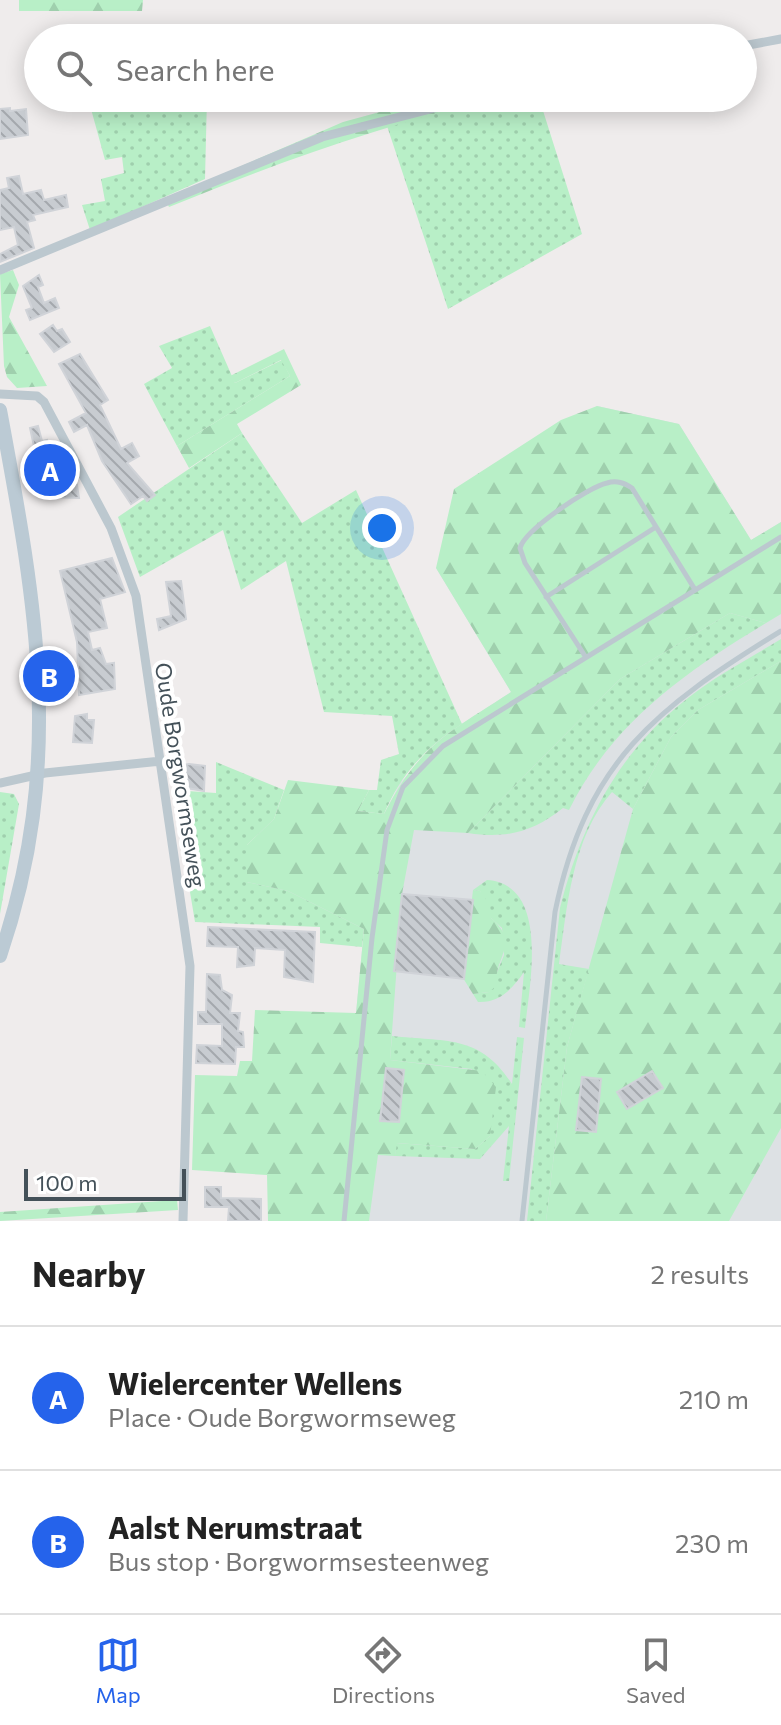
<!DOCTYPE html>
<html lang="en">
<head>
<meta charset="utf-8">
<style>
	body { margin:0; font-family:Commissioner,sans-serif; background:#f6f6f6; color:#222 }
	.scale { position:absolute; left:24px; bottom:20px; width:162px; box-sizing:border-box; padding-left:8px; border:4px solid #445159; border-top:0; font-size:22px; line-height:28px; white-space:nowrap; color:#445159; -webkit-text-stroke:6px #fff; paint-order:stroke }
	.you { position:absolute; left:382px; top:528px; width:28px; height:28px; margin:-20px; border:6px solid #fff; border-radius:50%; background:#1a73e8; box-shadow:0 0 0 12px #1a73e833 }
	.badge { display:grid; place-items:center; width:52px; height:52px; border-radius:50%; background:#2563eb; color:#fff; font-size:26px; font-weight:700 }
	.pin { position:absolute; translate:-50% -50%; border:4px solid #fff; box-shadow:0 2px 8px #0006 }
	.list { margin:0; padding:0; list-style:none }
	h2 { display:flex; justify-content:space-between; align-items:center; height:104px; margin:0; padding:0 32px; font-size:34px }
	h2 small { font-size:26px; font-weight:400; color:#767676 }
	.list li { display:grid; grid-template-columns:52px 1fr auto; gap:24px; align-items:center; box-sizing:border-box; height:144px; padding:0 32px; border-top:2px solid #e0e0e0 }
	.list b { display:block; font-size:30px; white-space:nowrap }
	.list p { margin:0; font-size:26px; white-space:nowrap; color:#767676 }
	.list em { font-size:26px; font-style:normal; color:#767676 }
	.icon { flex:none; width:44px; height:44px; fill:none; stroke:currentColor; stroke-width:2; stroke-linecap:round; stroke-linejoin:round }
	.map { position:relative; flex:none; width:781px; height:1221px; overflow:hidden }
	.search { position:absolute; background:#fff; box-shadow:0 4px 20px #0003; left:24px; right:24px; top:24px; height:88px; display:flex; align-items:center; gap:20px; box-sizing:border-box; padding:0 28px; border-radius:44px; color:#767676; font-size:30px }
	.sheet { height:392px; background:#fff }
	nav { display:flex; justify-content:space-around; align-items:center; box-sizing:border-box; height:112px; border-top:2px solid #e0e0e0; background:#fff; font-size:22px; color:#767676 }
	nav a { display:grid; justify-items:center; gap:4px }
	nav .on { color:#2563eb }
	.map>svg:first-child { display:block }
</style>
</head>
<body>
<div class="map">
<svg width="781" height="1221" viewBox="0 0 781 1221">
	<defs>
		<pattern id="grass-dots" width="8" height="8" patternUnits="userSpaceOnUse" patternTransform="scale(2)"><rect width="8" height="8" fill="#b8efc7"/><path d="M2 2h.1M6 6h.1" fill="none" stroke="#9fcfad" stroke-width="1.8" stroke-linecap="round"/></pattern>
		<pattern id="forest-firs" width="22" height="20" patternUnits="userSpaceOnUse" patternTransform="scale(2)"><rect width="22" height="20" fill="#b8efc7"/><path d="M5 1l3.5 6h-7zM16 11l3.5 6h-7z" fill="#9fcfad"/></pattern>
		<pattern id="building-back-hatch" width="6" height="6" patternUnits="userSpaceOnUse" patternTransform="scale(2)"><rect width="6" height="6" fill="#c8ccd1"/><path d="M-1 5l2 2M0 0l6 6M5-1l2 2" fill="none" stroke="#a4a8ad"/></pattern>
	</defs>
	<rect width="100%" height="100%" fill="#efecec"/>
	<path fill="#dde1e4" d="M597,406l82,18 72,116 30,-18v699h-513l73,-50 23,-242 -117,-47 9,-47 19,-17 37,-11 72,7 16,-31 40,-45 71,-46 -75,-124z"/>
	<path fill="url(#grass-dots)" d="M88,98h119l-2,81 -115,51 -8,-25 23,-4 -4,-22 23,-6 -2,-16 -17,3z
		M493,98h46l43,136 -134,75 -61,-183z
		M210,326l25,57 47,-23 8,16 -113,70 -33,-62 28,-16 -13,-22z
		M242,433l60,90 54,-33 106,234c-36,23 -61,50 -78,90l-26,-3 11,-21h8l4,-30 18,-6 -7,-38 -68,-4 -38,-151 -45,29 -18,-60 -83,47 -22,-60z
		M730,613l36,10c-81,49 -154,100 -197,187l-6,-2c-30,24 -57,31 -95,25l152,-154z
		M781,639v22l-83,49 -27,27 -38,72 -21,-17c-40,45 -45,116 -53,172l30,5 -22,78 -21,174h-19l33,-313c21,-83 58,-156 128,-210 29,-23 62,-40 93,-59z
		M216,762l68,28 -10,29 -27,26v37l41,9 76,38 -2,18 -42,-4v-16l-125,-5 -22,-132 43,3z
		M0,792l14,2 5,10 -19,110z
		M487,880c64,4 42,108 38,148l-6,-1 5,-55c-11,16 -24,31 -46,30l-5,-8 16,-2 15,-37 -2,-27 -11,-10 -11,-27 -7,-1z
		M392,1036c54,6 88,-2 120,48l5,-47 7,1 -15,143h-6l6,-55 -29,33 -85,-3 1,-13 79,6 15,-13 -18,-67 -82,-9z"/>
	<path fill="url(#forest-firs)" d="M19,0h124l-1,11h-123z
		M431,98h62c-114,29 -215,64 -324,109l-4,-8 178,-77z
		M13,270l6,15 -10,32 38,69 -30,2 -10,-11 -3,-11 -4,-92z
		M284,349l17,36 -64,39 5,9 -53,35 -12,-22 113,-70 -9,-16 -46,23 -5,-7z
		M597,406l82,18 72,116 30,-18v92l-15,9 -36,-10 -110,66 -152,154 -54,-3 -12,64 -12,166 92,11 14,16 -6,49 -15,13 -78,-6 -2,13 -17,-1 -9,66h-101l-1,-46 -75,-5 3,-95 42,1 3,-15h12l3,-51 101,3 8,-84 -76,-38 -41,-9v-37l27,-26 14,-39 81,10 -11,21 26,3c36,-70 64,-81 127,-122l-75,-124 18,-79 107,-69z
		M781,661v467l-52,93h-183l21,-174 66,-238 38,-72 27,-27z
		M473,890l7,1 10,14 1,13c30,25 3,39 5,68l-7,6 -16,2 -10,-16z
		M177,1200l1,10 -178,11v-9z"/>
	<path fill="url(#building-back-hatch)" stroke="#d0d3d8" stroke-width="2" d="M10,108v3l16,-2 2,26 -28,4v-30z
		M19,176l4,18 18,-4 3,10 22,-5 2,12 -35,8 2,5 -8,2 7,26 -34,14v-8l18,-9 -4,-18 -14,3v-40l9,-2 -2,-10z
		M39,275l4,10 -5,2 6,16 11,-5 4,10 -29,12 -4,-10 6,-2 -9,-22z
		M53,325l4,6 5,-2 8,13 -16,10 -14,-18z
		M80,354l28,46 -8,5 21,44 11,-6 7,13 -12,7 28,32 -8,6 -4,-5 -12,8 -29,-43 -15,-36 -13,7 -5,-10 17,-9 -27,-49z
		M38,426l4,15 5,-1 5,21 5,-1 12,27 8,-2 2,13 -34,-1 -15,-69z
		M112,558l13,34 -25,7 7,29 -19,4 4,18 8,-2 6,16 8,-1 1,26 -36,6 -2,-53 -17,-71z
		M181,581l5,38 -27,11 -2,-11 14,-3 -5,-34z
		M87,714v6h7l-2,23 -19,-1 2,-26z
		M189,764l16,2 -1,25 -17,-3 -1,-3 -11,2 -3,-20z
		M402,894l71,6 -9,79 -70,-8z
		M208,927l107,5 -2,50 -29,-5 1,-27 -30,-2 -1,17 -17,2 1,-20 -31,-1z
		M207,974l13,1 2,15 10,5 -2,18h10l-2,18 5,1 1,15h-8l-1,17 -39,-1 1,-18 25,1v-22h-24v-12h8z
		M386,1068l18,2 -5,52 -19,-1z
		M652,1071l11,17 -36,21 -10,-17z
		M582,1077l19,2 -5,53 -20,-2z
		M205,1187h16v11l40,1v22h-33l1,-14h-24z"/>
	<g fill="none" stroke-linecap="round" stroke-linejoin="round">
		<path stroke="#bcc8cf" stroke-width="5" d="M546,597l110,-70
			M585,656l-60,-93 -5,-15c5,-18 68,-61 87,-65 10,-3 17,0 25,5l62,100
			M344,1221l28,-283 15,-108 16,-43 40,-41 338,-209
			M522,1221l33,-309c31,-151 101,-204 226,-281"/>
		<path stroke="#bcc8cf" stroke-width="9" d="M743,46l38,-7
			M0,270l322,-133 151,-39
			M0,394l37,2 7,6 67,126 25,68 54,370 -7,255
			M0,783l45,-10 116,-12"/>
		<path stroke="#bbcad4" stroke-width="14" d="M0,410c36,194 66,352 0,546"/>
	</g>
	<g text-anchor="middle" dominant-baseline="central" stroke-width="8" stroke-linejoin="round" paint-order="stroke">
		<g font-size="22" fill="#445159" stroke="#fff">
			<text transform="translate(181 775) rotate(81)">Oude Borgwormseweg</text>
		</g>
	</g>
</svg>
<div class="scale">100 m</div>
<div class="you"></div>
<div class="pin badge" style="left:50px;top:470px">A</div>
<div class="pin badge" style="left:49px;top:676px">B</div>
<div class="search"><svg class="icon" aria-label="search" viewBox="0 0 24 24"><circle cx="10" cy="10" r="6"/><path d="M15 15l6 6"/></svg>Search here</div>
</div>
<section class="sheet">
<h2>Nearby<small>2 results</small></h2>
<ul class="list">
<li><span class="badge">A</span><div><b>Wielercenter Wellens</b><p>Place · Oude Borgwormseweg</p></div><em>210 m</em></li>
<li><span class="badge">B</span><div><b>Aalst Nerumstraat</b><p>Bus stop · Borgwormsesteenweg</p></div><em>230 m</em></li>
</ul>
</section>
<nav>
<a class="on"><svg class="icon" aria-label="map" viewBox="0 0 24 24"><path d="M3 6l6-2 6 2 6-2v14l-6 2-6-2-6 2zM9 4v14M15 6v14"/></svg>Map</a>
<a><svg class="icon" aria-label="directions" viewBox="0 0 24 24"><path d="M12 3l9 9-9 9-9-9zM9 14v-3h6M13 9l2 2-2 2"/></svg>Directions</a>
<a><svg class="icon" aria-label="saved" viewBox="0 0 24 24"><path d="M7 4h10v16l-5-4-5 4z"/></svg>Saved</a>
</nav>
</body>
</html>
